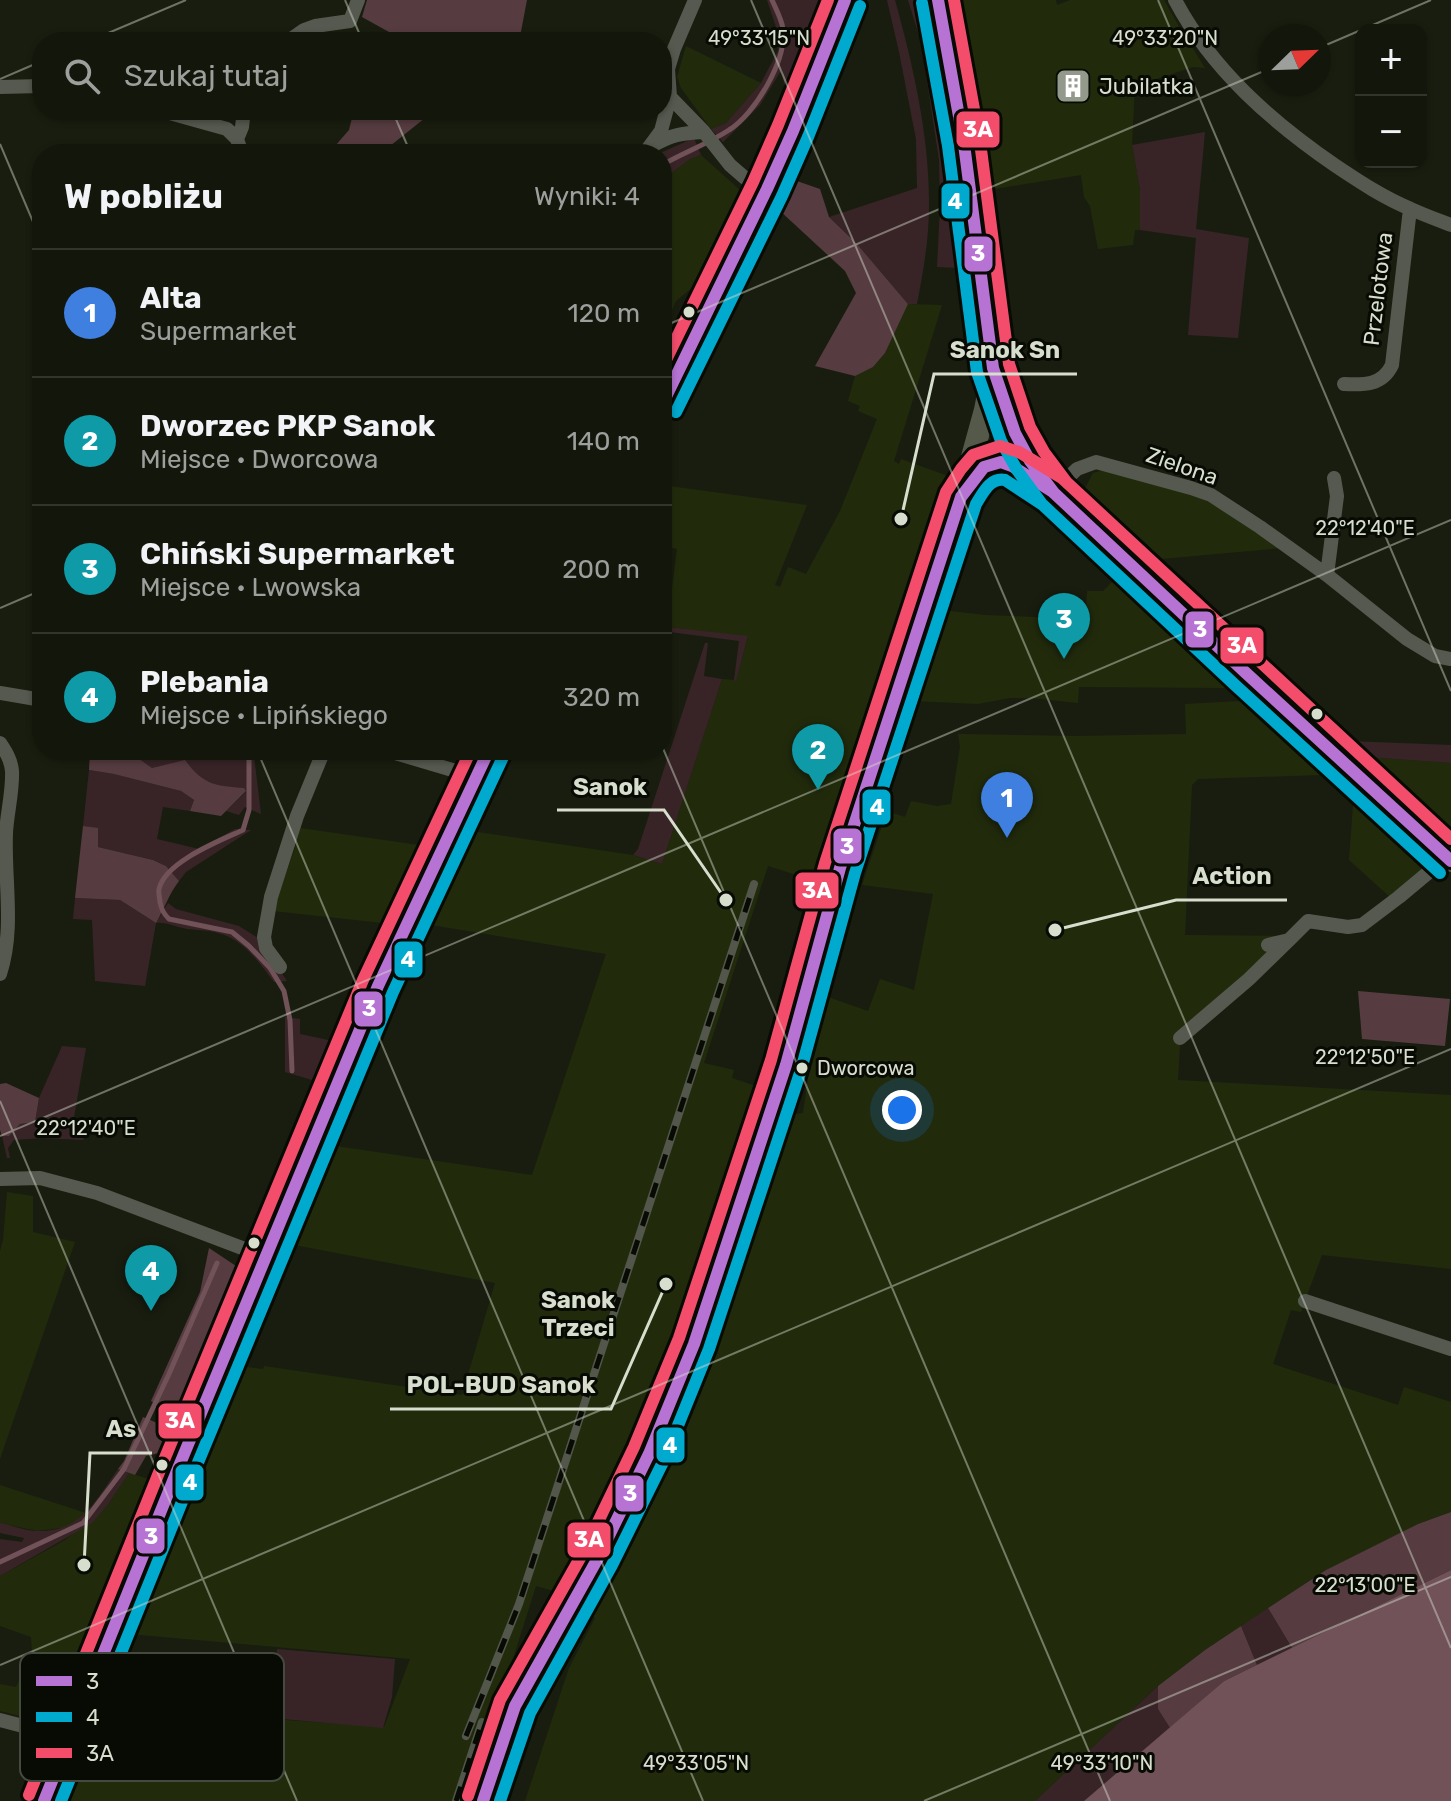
<!DOCTYPE html>
<html lang="pl">
<head>
<meta charset="utf-8">
<style>
	body { margin:0; font-family:Rubik,sans-serif; background:#202319; color:#f1f3f6 }
	.controls { position:absolute; right:24px; top:24px; display:grid; overflow:hidden; border-radius:16px; box-shadow:0 2px 6px #0004 }
	.controls button { width:72px; height:72px; display:grid; place-items:center; padding:0; border:0; border-bottom:2px solid #32352c; background:#13160b; color:#f1f3f6; font:40px sans-serif }
	.compass { position:absolute; left:1259px; top:24px; width:72px; height:72px; border-radius:50%; background:#13160b; box-shadow:0 2px 6px #0004; rotate:67deg }
	.you { position:absolute; left:902px; top:1110px; width:28px; height:28px; margin:-20px; border:6px solid #fff; border-radius:50%; background:#1a73e8; box-shadow:0 0 0 12px #1a73e833 }
	.badge { display:grid; place-items:center; width:52px; height:52px; border-radius:50%; background:#ea580c; color:#fff; font-size:26px; font-weight:700 }
	.pin { position:absolute; translate:-50% -66px; filter:drop-shadow(0 2px 4px #0008) }
	.pin::after { content:''; position:absolute; top:42px; width:28px; height:24px; background:inherit; clip-path:polygon(0 0,100% 0,50% 100%) }
	.list { margin:0; padding:0; list-style:none }
	h2 { display:flex; justify-content:space-between; align-items:center; height:104px; margin:0; padding:0 32px; font-size:34px }
	h2 small { font-size:26px; font-weight:400; color:#9d9f9d }
	.list li { display:grid; grid-template-columns:52px 1fr auto; gap:24px; align-items:center; box-sizing:border-box; height:128px; padding:0 32px; border-top:2px solid #32352c }
	.list b { display:block; font-size:30px; white-space:nowrap }
	.list p { margin:0; font-size:26px; white-space:nowrap; color:#9d9f9d }
	.list em { font-size:26px; font-style:normal; color:#9d9f9d }
	.icon { flex:none; width:44px; height:44px; fill:none; stroke:currentColor; stroke-width:2; stroke-linecap:round; stroke-linejoin:round }
	.map { position:relative; flex:none; width:1451px; height:1801px; overflow:hidden }
	.search { position:absolute; background:#13160b; box-shadow:0 2px 6px #0004; left:32px; top:32px; width:640px; height:88px; display:flex; align-items:center; gap:20px; box-sizing:border-box; padding:0 28px; border-radius:32px; color:#9d9f9d; font-size:30px }
	.panel { position:absolute; background:#13160b; box-shadow:0 2px 6px #0004; left:32px; top:144px; width:640px; height:616px; border-radius:32px }
	.map>svg:first-child { display:block }
</style>
</head>
<body>
<div class="map">
<svg width="1451" height="1801" viewBox="0 0 1451 1801">
	<rect width="100%" height="100%" fill="#191d0f"/>
	<path fill="#212b0c" d="M960,0h96l1,5 13,-5h94l13,23 28,45 -12,-1 -58,19 -3,59 8,45v40h-5l-2,15 -35,4 -8,-43 -6,-9 -3,-22 -87,14z
		M686,46l75,37 -35,40 -15,6 -30,-41 -4,-11z
		M701,155l40,36 -48,96 -17,14 -6,14v20l-8,15v-170l28,-21z
		M908,304l34,1 -48,156 5,3 2,-5 11,4 36,13 -140,412 -7,-2 2,-9 -35,-11 -64,197 30,7 -2,8 27,9 -84,261 -47,115 -63,131 -29,-8 -68,215h-405l39,-94 282,20 26,-68 -281,-25 110,-268 24,3 1,-3 198,29 33,-112 -206,-39 40,-99 203,30 74,-221 -181,-30 46,-93 162,24 29,9 60,-185 14,1 12,-43 -79,-10 -7,3v-19l10,-23 5,-39 -15,-3v-61l145,20 -32,80 5,2 8,-20 18,7 34,-63 37,-92 -19,-8 2,-5 -12,-5 7,-25 18,-9 12,-14z
		M1107,469l101,29 74,50 -132,12 -68,-66 11,-21z
		M1112,582l114,106 -147,-1 -1,16 -46,-5h-22l-32,6 -65,-3 29,-91 43,5 100,4 2,-28h16z
		M1240,701l80,74 -122,4 -6,6 -7,150 103,1 -107,93 -3,51 273,15v174l-129,-14 -21,57 -10,-2 -18,54 125,41 6,-18 47,15v110l-33,12 -92,46 -121,80 -47,36 -123,115h-510l44,-133 26,-50 -6,-6 45,-82 43,-90 45,-117 67,-208 14,-2 15,-105 4,-13 46,16 12,-32 34,11 19,-96 -71,-9 25,-74 18,6 6,-16 26,5 14,-2 9,-57 -2,-13 118,2 110,-2 -1,-30z
		M1366,757l85,6v72z
		M1353,805l73,65 -35,28 -42,-38z
		M300,828l119,17 -36,78 -110,-12 22,-63z
		M7,1192l26,4v36l42,10 -75,217v-208l3,-11z
		M129,1473l20,6 -93,246 -56,-14v-27l16,3 16,-35 -1,-15 -31,-11v-50l65,-36 44,-37z
		M0,1485l86,28 -17,14 -32,4 -37,-8z"/>
	<path fill="#382427" d="M767,0h53l-17,44 -1,19 -16,36 -4,-30 -22,36 -37,37 -12,-13 15,-6 35,-40 17,-32 1,-15z
		M887,0h8c18,65 35,138 34,207 0,32 -6,66 -12,97h-9l-51,-60 -28,-27 88,-29 -1,-49 -17,-87z
		M908,0h9l9,39 29,185 3,44 -21,-1 3,-60 -1,-47 -18,-118z
		M1205,132l-9,97 53,9 -11,100 -50,-3 8,-97 -56,-8v-40l-8,-45z
		M694,138l7,17 -11,4 -28,21v-26h-4z
		M143,144l47,10h-124l-1,-5z
		M666,622l2,1v4l80,9 -12,45 -2,-1 5,-39 -77,-10v-8z
		M705,643h3l-4,33 18,3 -60,185 -29,-9 5,-6z
		M1348,741l103,4v18l-85,-6z
		M167,750h87v6l7,58 -16,-7 -6,8 -13,-4 20,-19 -1,-3c-29,-3 -42,-4 -60,-28l-33,7 -21,-15 35,2z
		M89,770l26,4 66,17 13,9 -4,11 -27,-4 -6,32 42,10 36,-20 16,1 -65,42 -7,9 -13,-15 -13,-6 -55,-13v-18l-15,-3z
		M75,898l45,2 36,23 12,-20 8,6 63,17 19,12 29,43 -13,1c-15,-19 -30,-43 -56,-49 -10,-3 -21,-3 -31,-4 -12,-2 -19,-7 -31,-6l-11,63 -50,-5 -3,-61 -19,-1z
		M285,1017l15,2v15l33,7 -21,39 -27,-8z
		M62,1046l24,2 -13,75 11,17 -42,-2 -28,2 -6,8 2,10h-3l-5,-22 7,-1 11,-11 15,-2 4,-24z
		M118,1469l11,4 -20,30 -17,20 -92,53v-37l22,3 2,-4 -24,-5v-10c12,2 25,8 37,8 45,1 58,-30 81,-62z
		M1268,1608l24,40 -35,17 -16,-39z
		M277,1649l118,10 -3,38 -9,31 -112,-10z
		M1158,1686v23l12,19 -86,73h-49z"/>
	<path fill="#563c40" d="M367,0h160l-8,42h-112l-45,-25z
		M354,110h81l-50,40 -1,4h-56l21,-24z
		M794,180l26,9 9,28 28,27 51,60 -23,49 -12,14 -18,9 -40,-10 41,-73 -11,-22 -66,-61z
		M90,751l41,2 21,15 33,-8c18,25 31,26 59,28l2,3 -25,25 -31,-5 4,-11 -13,-9 -67,-17 -25,-4z
		M83,826l15,2v19l55,13 13,6 13,15c-10,13 -15,28 -23,42l-36,-23 -45,-2z
		M1358,991l92,8 -5,47 -83,-7z
		M6,1083l33,15 -4,24 -15,2 -11,12h-7l-2,-6v-46z
		M209,1248l27,18 -61,149 -24,-14 49,-109z
		M143,1417l26,11 -10,25 -13,3 -11,19 -17,-6 6,-8z
		M1451,1512v58l-159,78 -24,-40 58,-38 92,-46z
		M1241,1626l16,39 -33,16 -54,47 -12,-19v-23l47,-36z"/>
	<path fill="#705258" d="M1451,1570v231h-367l140,-120z"/>
	<g fill="none" stroke-linecap="round" stroke-linejoin="round">
		<path stroke="#705258" stroke-width="5" d="M662,165c22,-13 46,-21 67,-35 26,-16 58,-70 54,-101 -1,-9 -7,-20 -11,-29
			M249,750v60l-6,20c-24,11 -78,32 -84,59 -1,4 1,9 1,13 2,8 3,11 9,17l63,13 17,14 21,22 14,23 6,29 2,51
			M0,1562l83,-39 41,-54 45,-95 48,-111"/>
		<path stroke="#55594f" stroke-width="14" d="M1175,0c37,70 97,122 161,166 24,16 48,32 75,43 13,6 27,11 40,16
			M287,42l17,-12 11,-4 35,-5 8,-21
			M0,87l42,-1
			M670,97l-2,-28 6,-20 21,-49
			M159,110l68,19 10,10 5,15
			M237,139l5,-12 2,-17
			M652,146c19,-11 29,-13 52,-14
			M644,154l17,-23 9,-34 34,35 26,33 15,13 22,11
			M1344,384c19,1 38,2 48,-19l18,-156
			M1053,492l24,-23 19,-7 95,26 20,7 49,32 67,48 80,64 28,17 16,3
			M1327,575l10,-79 -3,-18
			M0,693l42,7
			M0,743c6,9 11,17 12,28 1,20 -5,42 -6,62 -2,47 9,95 -6,141
			M385,750l91,27
			M1268,945l21,-5 19,-19 40,6 14,-2 37,-28 48,-40
			M280,967l-14,-19 -2,-11 7,-40 26,-81 27,-66
			M1180,1038l69,-59 40,-39
			M0,1179l40,-1 57,15 169,64
			M1305,1301l146,48
			M0,1720l69,18"/>
		<path stroke="#54594a" stroke-width="22" d="M938,0l26,144 29,224 22,65 15,28 15,20
			M662,405l105,-216 26,-58 52,-131
			M966,489l18,-22 17,-5 11,4 41,26 193,181 205,188
			M44,1801l133,-330 201,-485 111,-236
			M483,1801l32,-95 83,-148 51,-104 45,-110 92,-279 54,-197 121,-371 24,-87 8,-42"/>
		<defs>
			<path id="rail" d="M466,1736l53,-132 235,-720
				M456,1801l26,-79"/>
		</defs>
		<use href="#rail" stroke="#52564b" stroke-width="8"/>
		<use href="#rail" stroke="#070b03" stroke-width="5" stroke-dasharray="15" stroke-linecap="butt"/>
		<defs>
			<path id="bus-1" d="M938,0l26,144 29,224 22,65 15,28 25,33
				M662,405l105,-216 26,-58 52,-131
				M44,1801l133,-330 201,-485 111,-236
				M483,1801l32,-95 83,-148 51,-104 45,-110 92,-279 54,-197 121,-371 23,-30 17,-5 11,4 41,26 193,181 205,188"/>
			<path id="bus-2" d="M922,3l26,143 29,226 24,69 16,29 25,34
				M676,412l106,-216 26,-59 52,-131
				M61,1801l131,-324 201,-485 110,-235
				M500,1801l30,-88 82,-148 52,-105 45,-111 92,-279 54,-197 121,-369c7,-11 14,-27 29,-24l38,25 192,180 205,188"/>
			<path id="bus-3" d="M954,0l26,142 29,222 21,63 14,25 24,32
				M662,368l91,-186 25,-57 50,-125
				M29,1795l133,-330 201,-485 108,-230
				M468,1796l32,-96 84,-149 50,-104 45,-109 92,-278 54,-197 121,-371 15,-23 12,-14 27,-9 19,6 43,26 389,361"/>
		</defs>
		<use href="#bus-1" stroke="#070b03" stroke-width="18"/>
		<use href="#bus-2" stroke="#070b03" stroke-width="18"/>
		<use href="#bus-3" stroke="#070b03" stroke-width="18"/>
		<use href="#bus-1" stroke="#b673d3" stroke-width="12"/>
		<use href="#bus-2" stroke="#00a9ce" stroke-width="12"/>
		<use href="#bus-3" stroke="#f44d6c" stroke-width="12"/>
	</g>
	<path fill="none" stroke="#d7dece" stroke-width="2" stroke-opacity="0.45" d="M345,0l18,42M751,0l700,1648M1158,0l293,691M87,42l99,-42M1319,48l112,-48M0,79l42,-18M392,110l19,44M0,144l42,99M662,327l609,-259M0,608l42,-18M662,746l448,1055M257,750l446,1051M0,1101l297,700M0,1136l1451,-616M0,1665l1451,-616M924,1801l527,-224"/>
	<defs>
		<symbol id="building-square" viewBox="-11 -11 22 22"><rect x="-9" y="-9" width="18" height="18" rx="4" fill="#949a8b" stroke="#070b03"/><path d="M-4-6H4V6H1V3H-1V6H-4ZM-2.5-4.3h1.7v1.8h-1.7ZM.8-4.3h1.7v1.8H.8ZM-2.5-1h1.7V.8h-1.7ZM.8-1h1.7V.8H.8Z" fill="#fff"/></symbol>
	</defs>
	<g fill-rule="evenodd">
		<use href="#building-square" x="1053" y="66" width="40" height="40"/>
	</g>
	<g fill="#d7dece" stroke="#070b03" stroke-width="3">
		<circle cx="689" cy="312" r="7"/>
		<circle cx="1317" cy="714" r="7"/>
		<circle cx="802" cy="1068" r="7"/>
		<circle cx="254" cy="1243" r="7"/>
		<circle cx="162" cy="1465" r="7"/>
	</g>
	<g text-anchor="middle" dominant-baseline="central" stroke-width="6" stroke-linejoin="round" paint-order="stroke">
		<g font-size="20" fill="#d7dece" stroke="#070b03" text-anchor="start">
			<text x="817" y="1068">Dworcowa</text>
		</g>
		<g font-size="22" fill="#d7dece" stroke="#070b03" text-anchor="start">
			<text x="1099" y="86">Jubilatka</text>
		</g>
		<g font-size="22" fill="#d7dece" stroke="#070b03">
			<text transform="translate(1378 289) rotate(-83)">Przelotowa</text>
			<text transform="translate(1182 466) rotate(19)">Zielona</text>
		</g>
		<g font-size="24" font-weight="bold" fill="#d7dece" stroke="#070b03">
			<text x="578" y="1300">Sanok<tspan x="578" dy="28">Trzeci</tspan></text>
		</g>
	</g>
	<rect x="20" y="1653" width="264" height="128" rx="12" fill="#070b03" stroke="#454a40" stroke-width="2"/>
	<rect x="36" y="1676" width="36" height="10" fill="#b673d3"/>
	<rect x="36" y="1712" width="36" height="10" fill="#00a9ce"/>
	<rect x="36" y="1748" width="36" height="10" fill="#f44d6c"/>
	<g font-size="22" fill="#d7dece">
		<text x="86" y="1689">3</text>
		<text x="86" y="1725">4</text>
		<text x="86" y="1761">3A</text>
	</g>
	<g font-size="20" text-anchor="middle" fill="#d7dece" stroke="#070b03" stroke-width="6" stroke-linejoin="round" paint-order="stroke">
		<text x="759" y="45">49°33'15"N</text>
		<text x="1165" y="45">49°33'20"N</text>
		<text x="1365" y="535">22°12'40"E</text>
		<text x="1365" y="1064">22°12'50"E</text>
		<text x="86" y="1135">22°12'40"E</text>
		<text x="1365" y="1592">22°13'00"E</text>
		<text x="696" y="1770">49°33'05"N</text>
		<text x="1102" y="1770">49°33'10"N</text>
	</g>
	<path fill="none" stroke="#d7dece" stroke-width="3" d="M901 519L934 374H1077M726 900L664 810H557M1055 930L1176 900H1287M666 1284L611 1409H390M84 1565L90 1453H152"/>
	<g fill="#d7dece" stroke="#070b03" stroke-width="3">
		<circle cx="901" cy="519" r="8"/>
		<circle cx="726" cy="900" r="8"/>
		<circle cx="1055" cy="930" r="8"/>
		<circle cx="666" cy="1284" r="8"/>
		<circle cx="84" cy="1565" r="8"/>
	</g>
	<g font-size="24" text-anchor="middle" font-weight="bold" fill="#d7dece" stroke="#070b03" stroke-width="6" stroke-linejoin="round" paint-order="stroke">
		<text x="1005" y="358">Sanok Sn</text>
		<text x="610" y="795">Sanok</text>
		<text x="1232" y="884">Action</text>
		<text x="501" y="1393">POL-BUD Sanok</text>
		<text x="121" y="1437">As</text>
	</g>
	<g stroke="#070b03" stroke-width="3">
		<rect x="955" y="110" width="46" height="39" rx="8" fill="#f44d6c"/>
		<rect x="940" y="182" width="31" height="38" rx="8" fill="#00a9ce"/>
		<rect x="963" y="235" width="31" height="38" rx="8" fill="#b673d3"/>
		<rect x="1184" y="610" width="31" height="39" rx="8" fill="#b673d3"/>
		<rect x="1219" y="626" width="46" height="39" rx="8" fill="#f44d6c"/>
		<rect x="861" y="788" width="31" height="38" rx="8" fill="#00a9ce"/>
		<rect x="832" y="827" width="31" height="38" rx="8" fill="#b673d3"/>
		<rect x="794" y="871" width="46" height="39" rx="8" fill="#f44d6c"/>
		<rect x="393" y="940" width="31" height="39" rx="8" fill="#00a9ce"/>
		<rect x="353" y="990" width="31" height="38" rx="8" fill="#b673d3"/>
		<rect x="157" y="1402" width="46" height="38" rx="8" fill="#f44d6c"/>
		<rect x="655" y="1426" width="31" height="38" rx="8" fill="#00a9ce"/>
		<rect x="174" y="1463" width="31" height="39" rx="8" fill="#00a9ce"/>
		<rect x="614" y="1474" width="31" height="39" rx="8" fill="#b673d3"/>
		<rect x="135" y="1517" width="31" height="38" rx="8" fill="#b673d3"/>
		<rect x="566" y="1521" width="46" height="38" rx="8" fill="#f44d6c"/>
	</g>
	<g font-size="22" text-anchor="middle" font-weight="bold" fill="#fff">
		<text x="978" y="137">3A</text>
		<text x="955" y="209">4</text>
		<text x="978" y="261">3</text>
		<text x="1200" y="637">3</text>
		<text x="1242" y="653">3A</text>
		<text x="877" y="815">4</text>
		<text x="847" y="854">3</text>
		<text x="817" y="898">3A</text>
		<text x="408" y="967">4</text>
		<text x="369" y="1016">3</text>
		<text x="180" y="1428">3A</text>
		<text x="670" y="1453">4</text>
		<text x="190" y="1490">4</text>
		<text x="630" y="1501">3</text>
		<text x="151" y="1544">3</text>
		<text x="589" y="1547">3A</text>
	</g>
</svg>
<div class="controls">
<button>+</button>
<button>−</button>
</div>
<svg class="compass" viewBox="-18 -18 36 36"><path d="M0-13l5 13h-10z" fill="#e53935"/><path d="M0 13l5-13h-10z" fill="#9d9f9d"/></svg>
<div class="you"></div>
<div class="pin badge" style="left:1007px;top:838px;background:#3f7fe0">1</div>
<div class="pin badge" style="left:818px;top:790px;background:#0f9aa8">2</div>
<div class="pin badge" style="left:1064px;top:659px;background:#0f9aa8">3</div>
<div class="pin badge" style="left:151px;top:1311px;background:#0f9aa8">4</div>
<div class="search"><svg class="icon" aria-label="search" viewBox="0 0 24 24"><circle cx="10" cy="10" r="6"/><path d="M15 15l6 6"/></svg>Szukaj tutaj</div>
<section class="panel">
<h2>W pobliżu<small>Wyniki: 4</small></h2>
<ul class="list">
<li><span class="badge" style="background:#3f7fe0">1</span><div><b>Alta</b><p>Supermarket</p></div><em>120 m</em></li>
<li><span class="badge" style="background:#0f9aa8">2</span><div><b>Dworzec PKP Sanok</b><p>Miejsce · Dworcowa</p></div><em>140 m</em></li>
<li><span class="badge" style="background:#0f9aa8">3</span><div><b>Chiński Supermarket</b><p>Miejsce · Lwowska</p></div><em>200 m</em></li>
<li><span class="badge" style="background:#0f9aa8">4</span><div><b>Plebania</b><p>Miejsce · Lipińskiego</p></div><em>320 m</em></li>
</ul>
</section>
</div>
</body>
</html>
